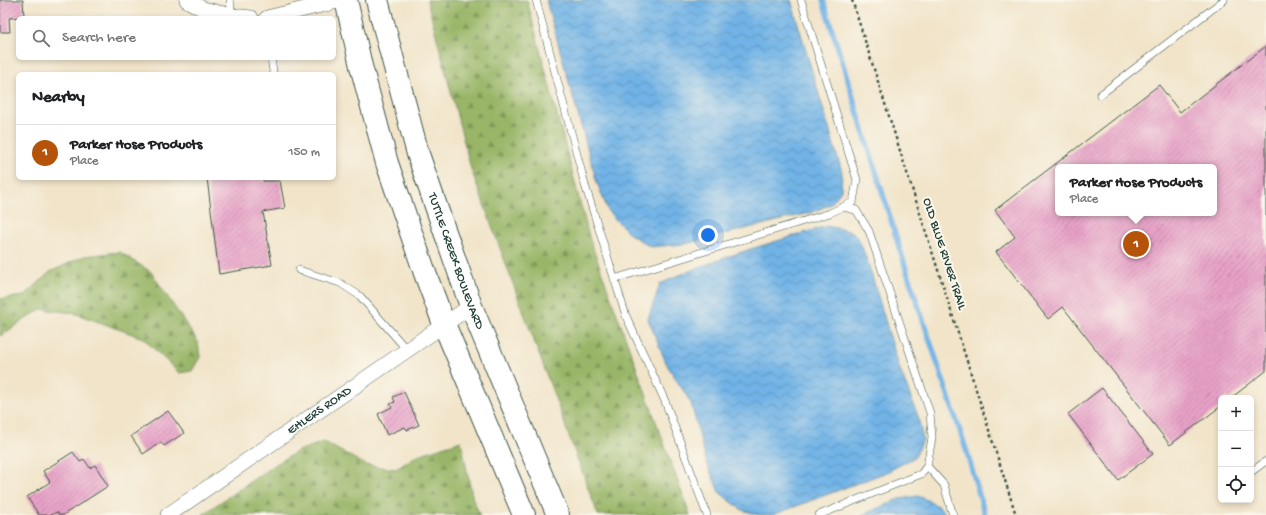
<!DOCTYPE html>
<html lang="en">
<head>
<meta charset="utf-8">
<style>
	body { margin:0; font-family:"Gochi Hand",sans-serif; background:#f6f6f6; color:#202124 }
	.controls { position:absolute; right:12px; bottom:12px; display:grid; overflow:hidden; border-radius:6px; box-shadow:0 2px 6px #0003 }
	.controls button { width:36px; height:36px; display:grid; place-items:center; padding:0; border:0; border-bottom:1px solid #e0e0e0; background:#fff; color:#202124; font:20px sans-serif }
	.you { position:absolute; left:708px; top:235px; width:14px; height:14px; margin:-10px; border:3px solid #fff; border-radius:50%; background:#1a73e8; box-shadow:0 0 0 6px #1a73e833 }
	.badge { display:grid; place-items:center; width:26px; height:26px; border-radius:50%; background:#b45309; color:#fff; font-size:13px; font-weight:700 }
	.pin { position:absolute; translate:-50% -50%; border:2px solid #fff; box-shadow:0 1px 4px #0006 }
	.popup { position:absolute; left:1055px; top:164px; width:162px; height:52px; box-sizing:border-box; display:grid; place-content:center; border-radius:6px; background:#fff; filter:drop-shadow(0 1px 3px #0005); font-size:13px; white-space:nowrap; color:#757577 }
	.popup b { font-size:15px; color:#202124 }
	.popup::after { content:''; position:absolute; left:50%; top:100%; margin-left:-8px; border:8px solid transparent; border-top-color:#fff }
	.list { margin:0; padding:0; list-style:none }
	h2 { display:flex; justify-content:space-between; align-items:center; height:52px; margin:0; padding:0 16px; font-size:17px }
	h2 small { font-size:13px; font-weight:400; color:#757577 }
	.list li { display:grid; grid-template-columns:26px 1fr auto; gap:12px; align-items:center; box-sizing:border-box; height:56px; padding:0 16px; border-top:1px solid #e0e0e0 }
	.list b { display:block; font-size:15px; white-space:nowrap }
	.list p { margin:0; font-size:13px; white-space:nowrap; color:#757577 }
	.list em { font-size:13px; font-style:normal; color:#757577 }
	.icon { flex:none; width:22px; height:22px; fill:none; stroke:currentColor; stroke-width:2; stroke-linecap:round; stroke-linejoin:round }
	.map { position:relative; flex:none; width:1266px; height:515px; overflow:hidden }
	.search { position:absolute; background:#fff; box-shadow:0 2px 6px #0003; left:16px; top:16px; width:320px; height:44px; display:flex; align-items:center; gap:10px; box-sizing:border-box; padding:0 14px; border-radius:6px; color:#757577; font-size:15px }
	.panel { position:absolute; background:#fff; box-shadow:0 2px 6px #0003; left:16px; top:72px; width:320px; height:108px; border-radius:6px }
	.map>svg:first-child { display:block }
</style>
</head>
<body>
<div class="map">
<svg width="1266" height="515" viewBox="0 0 1266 515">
	<defs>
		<pattern id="forest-firs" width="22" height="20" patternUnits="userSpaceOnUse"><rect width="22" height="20" fill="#99b668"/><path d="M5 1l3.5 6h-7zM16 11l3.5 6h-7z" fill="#7c9556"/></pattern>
		<pattern id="water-waves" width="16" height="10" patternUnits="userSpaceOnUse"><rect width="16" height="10" fill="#71b3e6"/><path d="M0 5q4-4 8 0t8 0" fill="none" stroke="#5c93bb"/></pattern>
		<pattern id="building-hatch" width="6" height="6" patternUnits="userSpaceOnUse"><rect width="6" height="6" fill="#e8a1c7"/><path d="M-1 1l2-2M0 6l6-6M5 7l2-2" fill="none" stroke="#bb84a2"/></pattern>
	</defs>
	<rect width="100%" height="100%" fill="#fbf7ec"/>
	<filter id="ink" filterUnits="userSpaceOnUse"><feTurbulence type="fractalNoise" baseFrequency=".025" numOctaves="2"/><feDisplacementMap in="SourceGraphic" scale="8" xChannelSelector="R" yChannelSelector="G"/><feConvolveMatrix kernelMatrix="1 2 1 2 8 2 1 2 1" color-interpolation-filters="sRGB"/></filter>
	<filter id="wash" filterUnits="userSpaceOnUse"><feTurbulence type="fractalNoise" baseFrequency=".012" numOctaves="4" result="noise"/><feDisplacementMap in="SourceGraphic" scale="16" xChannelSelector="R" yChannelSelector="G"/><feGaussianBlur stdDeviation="0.9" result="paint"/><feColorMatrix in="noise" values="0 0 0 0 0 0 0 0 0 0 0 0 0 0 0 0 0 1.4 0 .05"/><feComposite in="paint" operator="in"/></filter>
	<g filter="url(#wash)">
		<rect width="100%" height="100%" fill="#f1e4c9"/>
		<path fill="url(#forest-firs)" stroke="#5c7a4e" d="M427,0h100l63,240 100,275h-92l-127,-346z
			M120,252l31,20 47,70 2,15 -8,14 -13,2 -36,-35 -69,-25 -33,-4 -41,27v-37l24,-3 26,-24 34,-16z
			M461,441l12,59 7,15h-278l69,-48 27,-16 26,-9 42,23 30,4 22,-14z"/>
		<path fill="url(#water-waves)" stroke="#48788d" d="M546,0h245l51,172 -1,19 -10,13 -18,8 -128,32 -34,3 -20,-12 -22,-22 -12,-30z
			M827,226l26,6 8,12 9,25 30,101 18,46 5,24 -8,17 -28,15 -114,43h-14l-17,-5 -23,-18 -13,-31 -15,-58 -24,-38 -19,-46 12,-35c54,-26 111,-41 167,-58z
			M918,496c9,4 24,10 28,19h-84l37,-16z"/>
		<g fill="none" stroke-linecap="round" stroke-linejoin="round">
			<path stroke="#71b3e6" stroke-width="5.5" d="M823,0l83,269 60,180 19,66"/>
		</g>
		<g id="blocks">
			<path fill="url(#building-hatch)" fill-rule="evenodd" d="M0,0h23l1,17 -15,1 1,14h-10z
				M1266,46v325l-35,27h-10v8l-51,39 -107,-138 -15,12 -52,-67 19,-15 -20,-27 164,-125 21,27zM1058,167h156v46h-156z
				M207,178h56v3h17l5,27 -22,4 9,53 -53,9z
				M1102,388l51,66 -35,26 -50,-66z
				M404,392l15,33 -12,5 -2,-3 -18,8 -9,-21 14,-7 -2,-3 5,-2 -2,-5z
				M168,411l16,22 -20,13 -3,-4 -18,12 -12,-18z
				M73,452l7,10 4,-3 6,9 5,-3 13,21 -45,29h-4l-2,-3 -6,3h-12l-12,-18 23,-15 -7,-11z"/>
		</g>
	</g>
	<g filter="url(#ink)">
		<use href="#blocks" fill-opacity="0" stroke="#3e564a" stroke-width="1"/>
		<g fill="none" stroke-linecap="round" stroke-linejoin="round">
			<defs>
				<path id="service" d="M230,0l2,16
					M536,0l49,185 41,131 39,85 42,114
					M271,58l2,13
					M1100,95l124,-95
					M299,270l41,13 20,13 47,54
					M614,279l216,-66 23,-11 4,-22 -56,-180
					M927,466l17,19 9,30
					M1251,472l15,-11
					M819,515l102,-41 6,-8 5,-28 -2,-25 -61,-182 -13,-21 -13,-3"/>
				<g id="minor">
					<path d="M187,0l16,9 29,7 19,2"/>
					<path d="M267,18l75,-18"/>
					<path id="s1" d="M168,515l303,-209"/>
				</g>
				<g id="trunk">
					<path d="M346,0l15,66 26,97 39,113 18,48 80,191"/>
					<path id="s2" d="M377,0l41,154 20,58 33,94 87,209"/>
				</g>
			</defs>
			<use href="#service" stroke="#3e564a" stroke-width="8"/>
			<use href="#minor" stroke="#3e564a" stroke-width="16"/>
			<use href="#trunk" stroke="#3e564a" stroke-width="24"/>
			<path stroke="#3e564a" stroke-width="2.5" stroke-dasharray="3 3" stroke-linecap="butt" d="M852,0l164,515"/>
			<use href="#service" stroke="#fff" stroke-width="7"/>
			<use href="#minor" stroke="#fff" stroke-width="15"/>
			<use href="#trunk" stroke="#fff" stroke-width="22"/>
		</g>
	</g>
	<g text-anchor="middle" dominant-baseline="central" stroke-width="4" stroke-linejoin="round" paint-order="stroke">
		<g font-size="13" fill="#1f3d34" stroke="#fbf7ec">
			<text transform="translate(944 254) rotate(72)">OLD BLUE RIVER TRAIL</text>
			<text stroke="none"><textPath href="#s2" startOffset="273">TUTTLE CREEK BOULEVARD</textPath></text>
			<text stroke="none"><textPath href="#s1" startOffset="184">EHLERS ROAD</textPath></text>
		</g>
	</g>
</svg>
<div class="controls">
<button>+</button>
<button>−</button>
<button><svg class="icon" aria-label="locate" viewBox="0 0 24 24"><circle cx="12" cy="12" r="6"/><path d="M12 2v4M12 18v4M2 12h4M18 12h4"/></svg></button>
</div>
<div class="you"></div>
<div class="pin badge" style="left:1136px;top:244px">1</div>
<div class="popup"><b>Parker Hose Products</b>Place</div>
<div class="search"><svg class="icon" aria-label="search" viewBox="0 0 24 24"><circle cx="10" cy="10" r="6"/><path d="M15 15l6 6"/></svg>Search here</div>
<section class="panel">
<h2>Nearby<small></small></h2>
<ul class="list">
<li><span class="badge">1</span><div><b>Parker Hose Products</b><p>Place</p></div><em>150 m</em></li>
</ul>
</section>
</div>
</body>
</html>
